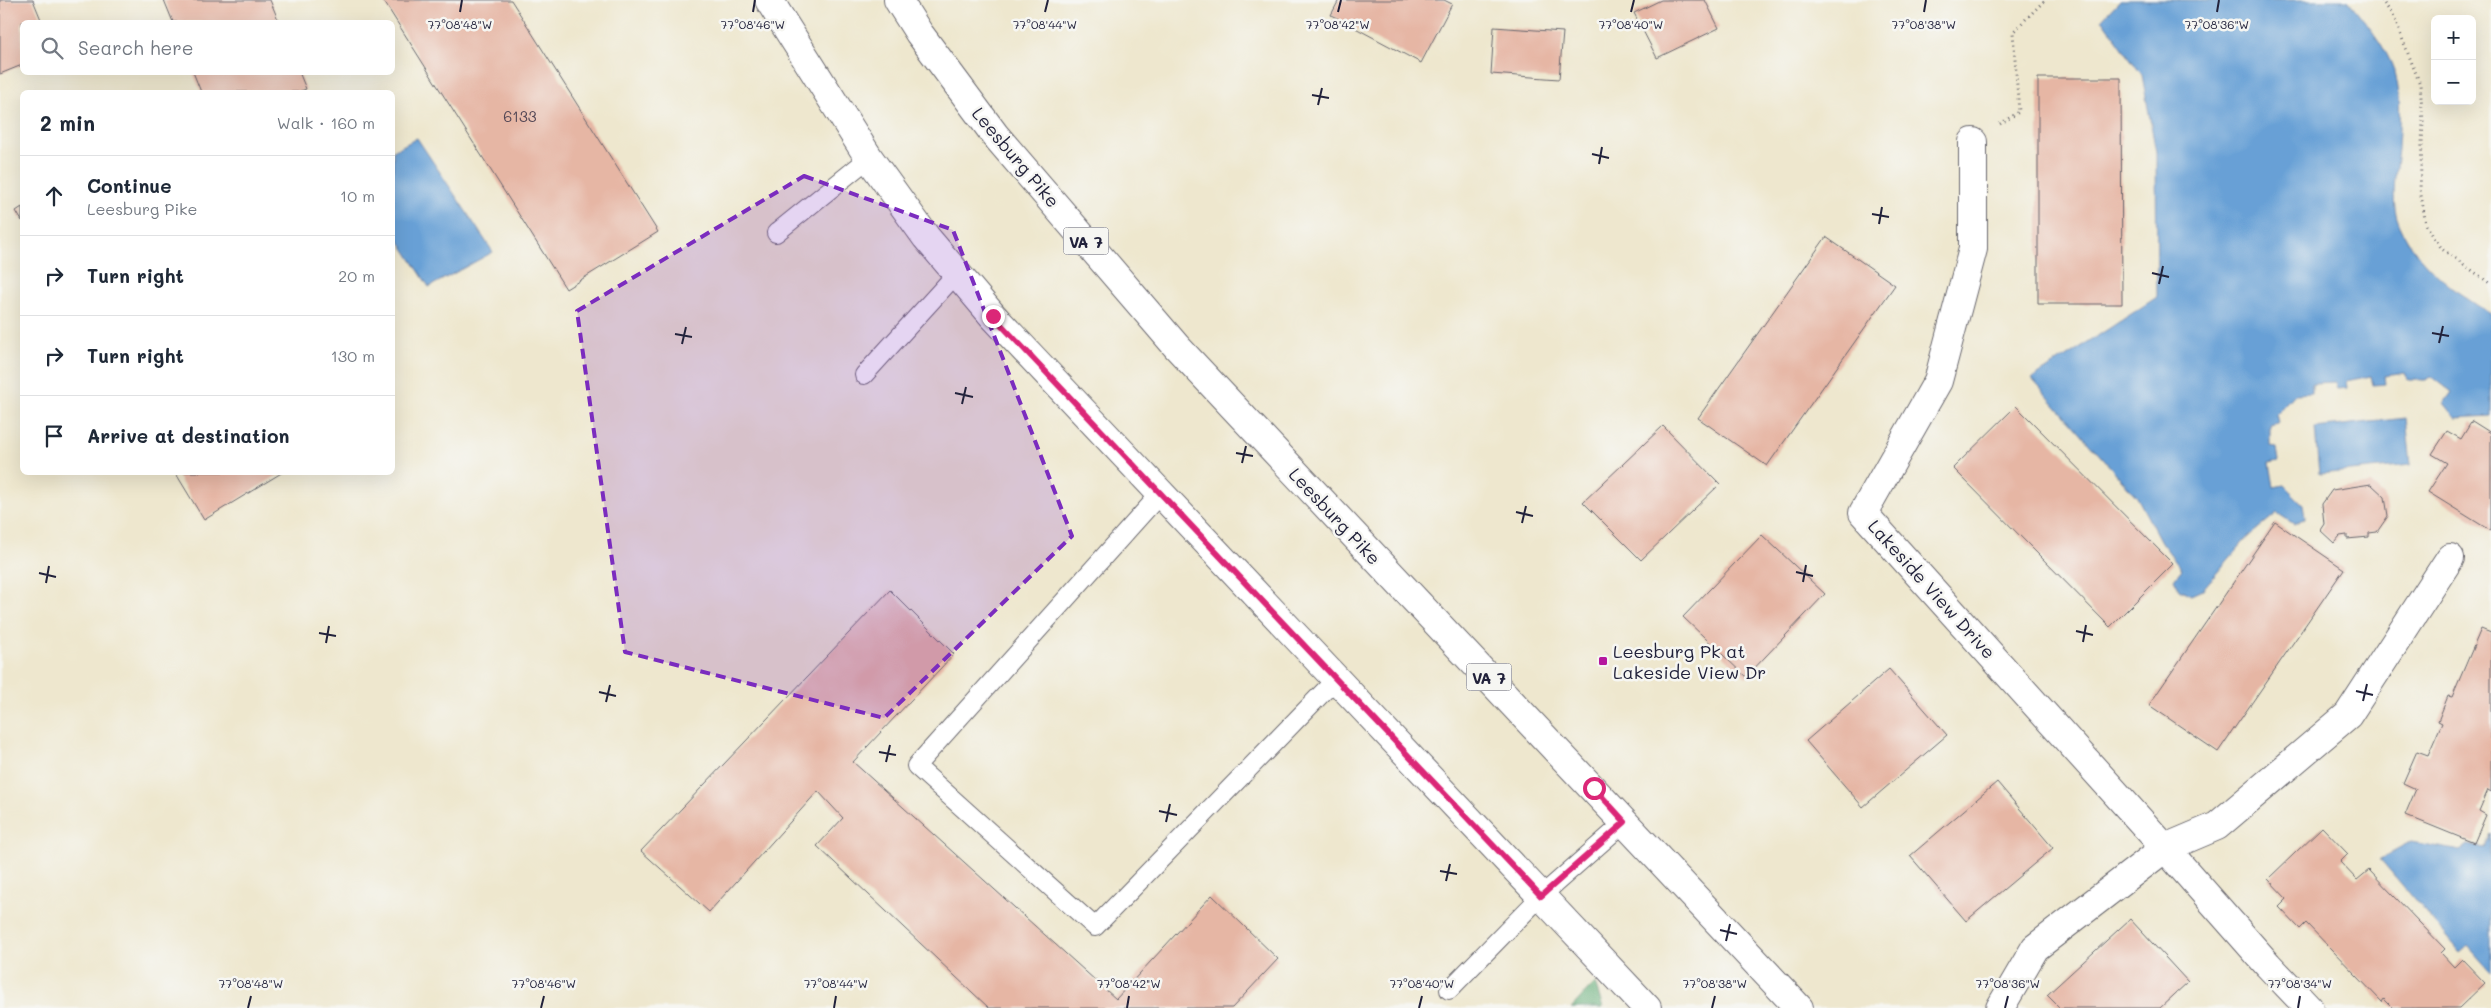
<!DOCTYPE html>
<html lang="en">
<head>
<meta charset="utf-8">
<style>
	body { margin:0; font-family:Mali,sans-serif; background:#f2f2f3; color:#1f2937 }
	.controls { position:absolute; right:15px; top:15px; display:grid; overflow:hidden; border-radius:8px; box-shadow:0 5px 20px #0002 }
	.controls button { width:45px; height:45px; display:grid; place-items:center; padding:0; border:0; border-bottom:1px solid #e0e1e3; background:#fff; color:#1f2937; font:25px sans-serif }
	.stop { position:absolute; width:15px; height:15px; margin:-11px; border:4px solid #db2777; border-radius:50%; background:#fff }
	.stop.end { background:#db2777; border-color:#fff; box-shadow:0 1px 5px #0008 }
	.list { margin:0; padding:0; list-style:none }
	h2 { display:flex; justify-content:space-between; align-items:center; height:65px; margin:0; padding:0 20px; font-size:21px }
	h2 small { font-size:16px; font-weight:400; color:#747a83 }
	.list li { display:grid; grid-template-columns:32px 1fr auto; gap:15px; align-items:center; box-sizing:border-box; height:80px; padding:0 20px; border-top:1px solid #e0e1e3 }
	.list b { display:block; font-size:19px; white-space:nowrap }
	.list p { margin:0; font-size:16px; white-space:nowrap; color:#747a83 }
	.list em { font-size:16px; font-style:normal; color:#747a83 }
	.icon { flex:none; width:28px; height:28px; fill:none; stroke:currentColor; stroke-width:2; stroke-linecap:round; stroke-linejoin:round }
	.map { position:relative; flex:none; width:2491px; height:1008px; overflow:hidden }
	.search { position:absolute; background:#fff; box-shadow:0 5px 20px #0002; left:20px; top:20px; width:375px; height:55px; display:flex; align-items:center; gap:12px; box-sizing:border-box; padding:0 18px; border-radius:8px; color:#747a83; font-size:19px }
	.panel { position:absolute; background:#fff; box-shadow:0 5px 20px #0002; left:20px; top:90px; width:375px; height:385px; border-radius:8px }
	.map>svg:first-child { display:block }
</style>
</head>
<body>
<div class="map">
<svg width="2491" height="1008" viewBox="0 0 2491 1008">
	<rect width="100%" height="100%" fill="#f6f6f2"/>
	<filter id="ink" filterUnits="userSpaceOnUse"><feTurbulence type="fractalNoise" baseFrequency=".02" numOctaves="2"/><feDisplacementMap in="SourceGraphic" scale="10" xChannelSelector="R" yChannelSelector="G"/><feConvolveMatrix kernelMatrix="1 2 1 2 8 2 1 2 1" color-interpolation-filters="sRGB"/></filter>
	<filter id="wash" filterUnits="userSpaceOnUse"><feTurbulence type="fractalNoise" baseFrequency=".0096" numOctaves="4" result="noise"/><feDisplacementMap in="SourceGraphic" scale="20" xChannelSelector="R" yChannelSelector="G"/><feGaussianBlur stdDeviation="1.12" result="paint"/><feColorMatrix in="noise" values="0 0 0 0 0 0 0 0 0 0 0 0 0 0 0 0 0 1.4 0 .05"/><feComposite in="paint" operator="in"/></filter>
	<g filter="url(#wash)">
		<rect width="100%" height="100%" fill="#eee7ce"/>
		<path fill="#62ac76" stroke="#426758" d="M1595,983l8,25h-32z"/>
		<path fill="#67a0d6" stroke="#446188" d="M2120,0h228c18,23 38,46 47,73 7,25 4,52 3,76 -2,19 -7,51 -1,69 14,42 58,74 94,96v102l-35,2 -12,-15 8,-11 -21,-16 -5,4h-18l-3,-7 -21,3 1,8 -12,1 -2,-9 -25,5 1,7 -10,1 -2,-7 -23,1v10l-18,1 -18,20 2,9 -8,2v21l7,1 2,14 -9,2 4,24 10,-2 19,19 2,14 -11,6 -17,-11 -29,24 -46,53 -11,5 -12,-6 -5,-10 8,-10 -21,-27 -24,-45 -105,-118 125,-82 -1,-145 -14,-77 -40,-56z
			M417,138l76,114 -64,35 -36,-56v-80z
			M2406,418l5,47 -92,9 -4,-46z
			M2491,834v138l-23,-26 -8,7 -80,-94 32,-17 48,9 8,-6 17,3z"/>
		<g id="blocks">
			<path fill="#e6b6a4" d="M0,0h33l9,22h-20v43l-22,9z
				M164,0h106l9,22h-106z
				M383,0h128l147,232 -92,57z
				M1339,0h105l8,4 -31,59 -90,-48z
				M1661,0h44l14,28 -62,30 -23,-45z
				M1494,27l69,5 -4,47 -68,-5z
				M193,72h106l7,17 -8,3h-97z
				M2038,78h83l1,226h-84z
				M22,207v14l-6,-10z
				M1826,237l69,48 -128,181 -69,-48z
				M2016,406l157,158 -63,63 -157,-159z
				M2472,421l19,12v98l-63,-39 19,-29 -15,-9 15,-23 14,8z
				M1663,426l57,58 -79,76 -58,-58z
				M175,472h108l-79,48z
				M2371,484l14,13 3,19 -11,16 -8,1v4l-22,2v-4l-7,1 -6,7 -14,-13 4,-6 -2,-20 10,-14z
				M2275,522l69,47 -126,183 -69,-47z
				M1762,535l63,59 -79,83 -63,-60z
				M890,590l64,64 -101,108 263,237 96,-104 66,64 -46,49h-243l-172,-162 26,-28 -25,-27 -109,121 -68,-61z
				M2481,629l10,4v159l-3,-2 -9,21 7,4 -12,28 -69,-28 11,-26 -13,-6 14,-32 11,4 14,-32 -4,-2 10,-25 4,1z
				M1889,669l58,66 -84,72 -57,-66z
				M1997,782l56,66 -87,73 -56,-65z
				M2322,827l26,27 -8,8 17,18 12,-10 76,79 -4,4 13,14 8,-8 23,24 -26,25h-66l-9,-9 -2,3 -76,-79 -6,6 -21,-22 8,-8 -19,-20z
				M2130,919l58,63 -28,26h-100l-13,-13z"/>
		</g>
	</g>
	<g filter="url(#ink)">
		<use href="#blocks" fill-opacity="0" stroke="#69676e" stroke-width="1"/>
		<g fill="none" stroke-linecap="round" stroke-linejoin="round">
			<defs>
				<path id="lane" d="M776,233l93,-75
					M864,375l93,-102
					M1161,493l-245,273 179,161 241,-248
					M1449,990l92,-94 84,-74"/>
				<path id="street" d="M769,0l100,158 57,79 67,79 654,692
					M1973,142v107l-35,132 -75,132 302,335 103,117 41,43
					M2000,1008l35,-60 130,-100 52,-22 131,-111 102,-157"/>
				<path id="primary" d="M898,0l21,33 76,102 182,212 622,661"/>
			</defs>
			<use href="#lane" stroke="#69676e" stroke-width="20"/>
			<use href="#street" stroke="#69676e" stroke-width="30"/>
			<use href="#primary" stroke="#69676e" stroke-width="30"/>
			<path stroke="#69676e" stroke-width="3" stroke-dasharray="1 4" stroke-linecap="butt" d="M2381,0l12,15 27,69 3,37 -3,68 6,36 16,24 49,35
				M2000,124l19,-12 -6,-80 32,-32"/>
			<use href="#lane" stroke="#fff" stroke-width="18"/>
			<use href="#street" stroke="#fff" stroke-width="28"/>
			<use href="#primary" stroke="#fff" stroke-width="28"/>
		</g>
	</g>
	<g fill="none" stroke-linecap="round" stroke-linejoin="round" filter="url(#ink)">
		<path stroke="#db2777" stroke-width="6" d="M993,316l548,580 84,-74 -31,-34"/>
	</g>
	<path fill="#7b2cbf" fill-opacity="0.2" stroke="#7b2cbf" stroke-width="4" stroke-dasharray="10 6" stroke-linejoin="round" d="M804,176l149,54 119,306 -188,182 -259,-66 -48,-341z"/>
	<path fill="none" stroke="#22223b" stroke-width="2" d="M460,12l2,-12M753,12l2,-12M1045,12l3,-12M1338,12l3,-12M1631,12l3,-12M1924,12l2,-12M2217,12l2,-12M1312,95l17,3M1318,105l4,-17M1592,154l17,4M1599,164l3,-17M1872,214l17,3M1879,224l3,-17M2152,273l17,4M2159,284l4,-18M2432,333l17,3M675,334l17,3M2439,343l4,-17M682,344l4,-17M955,393l18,4M962,404l4,-17M1236,453l17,3M1242,463l4,-17M1516,512l17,4M1522,523l4,-17M1796,572l17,4M39,573l17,4M1803,582l3,-17M46,583l3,-17M2076,631l17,4M319,633l17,3M2083,642l3,-17M326,643l3,-17M2356,691l17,4M599,692l17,4M2363,701l4,-17M606,702l4,-17M879,752l17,3M886,762l4,-17M1159,811l18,4M1166,822l4,-18M1440,871l17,3M1446,881l4,-17M1720,930l17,4M1726,941l4,-17M248,1008l3,-12M541,1008l3,-12M834,1008l2,-12M1127,1008l2,-12M1419,1008l3,-12M1712,1008l3,-12M2005,1008l3,-12M2298,1008l2,-12"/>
	<rect fill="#b5179e" stroke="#f6f6f2" stroke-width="2" x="1598" y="656" width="10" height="10" rx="2.5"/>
	<g text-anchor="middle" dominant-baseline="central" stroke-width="5" stroke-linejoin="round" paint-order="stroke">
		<g font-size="15" fill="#534755">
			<text x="520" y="116">6133</text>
		</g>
		<g fill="#f6f6f2" stroke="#626272" stroke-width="1">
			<rect x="1063.5" y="227.5" width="45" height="27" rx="4"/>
			<rect x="1466.5" y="663.5" width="45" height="27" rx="4"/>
		</g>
		<g font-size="16" font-weight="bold" fill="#22223b">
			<text x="1086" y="241">VA 7</text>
			<text x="1489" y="677">VA 7</text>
		</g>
		<g font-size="18" fill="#22223b" stroke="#f6f6f2">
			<text transform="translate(1016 157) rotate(50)">Leesburg Pike</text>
			<text transform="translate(1335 516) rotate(47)">Leesburg Pike</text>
			<text transform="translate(1932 589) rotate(48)">Lakeside View Drive</text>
		</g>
		<g font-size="18" fill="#22223b" stroke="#f6f6f2" text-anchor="start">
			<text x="1613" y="651">Leesburg Pk at<tspan x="1613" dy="21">Lakeside View Dr</tspan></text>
		</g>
	</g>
	<g font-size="12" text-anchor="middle" fill="#22223b" stroke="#f6f6f2" stroke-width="5" stroke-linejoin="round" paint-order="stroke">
		<text x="460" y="29">77°08'48"W</text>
		<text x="753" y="29">77°08'46"W</text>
		<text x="1045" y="29">77°08'44"W</text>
		<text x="1338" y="29">77°08'42"W</text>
		<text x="1631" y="29">77°08'40"W</text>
		<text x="1924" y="29">77°08'38"W</text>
		<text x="2217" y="29">77°08'36"W</text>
		<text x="251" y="988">77°08'48"W</text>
		<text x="544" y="988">77°08'46"W</text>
		<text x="836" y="988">77°08'44"W</text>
		<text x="1129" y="988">77°08'42"W</text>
		<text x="1422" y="988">77°08'40"W</text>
		<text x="1715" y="988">77°08'38"W</text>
		<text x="2008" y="988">77°08'36"W</text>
		<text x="2300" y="988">77°08'34"W</text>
	</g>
</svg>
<div class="controls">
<button>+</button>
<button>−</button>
</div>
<div class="stop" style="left:1594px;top:788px"></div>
<div class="stop end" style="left:993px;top:316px"></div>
<div class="search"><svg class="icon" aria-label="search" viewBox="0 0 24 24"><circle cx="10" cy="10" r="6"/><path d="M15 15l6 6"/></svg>Search here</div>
<section class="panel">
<h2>2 min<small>Walk · 160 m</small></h2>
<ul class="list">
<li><svg class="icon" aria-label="ahead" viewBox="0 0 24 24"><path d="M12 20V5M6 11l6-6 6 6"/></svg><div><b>Continue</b><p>Leesburg Pike</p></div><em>10 m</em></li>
<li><svg class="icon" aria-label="right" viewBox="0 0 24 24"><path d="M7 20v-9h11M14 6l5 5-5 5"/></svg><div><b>Turn right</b></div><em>20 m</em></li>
<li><svg class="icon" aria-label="right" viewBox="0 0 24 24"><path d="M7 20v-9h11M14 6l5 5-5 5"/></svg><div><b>Turn right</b></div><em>130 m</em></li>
<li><svg class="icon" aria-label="arrive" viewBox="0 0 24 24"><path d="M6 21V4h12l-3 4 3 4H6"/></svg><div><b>Arrive at destination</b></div></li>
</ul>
</section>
</div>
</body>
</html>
